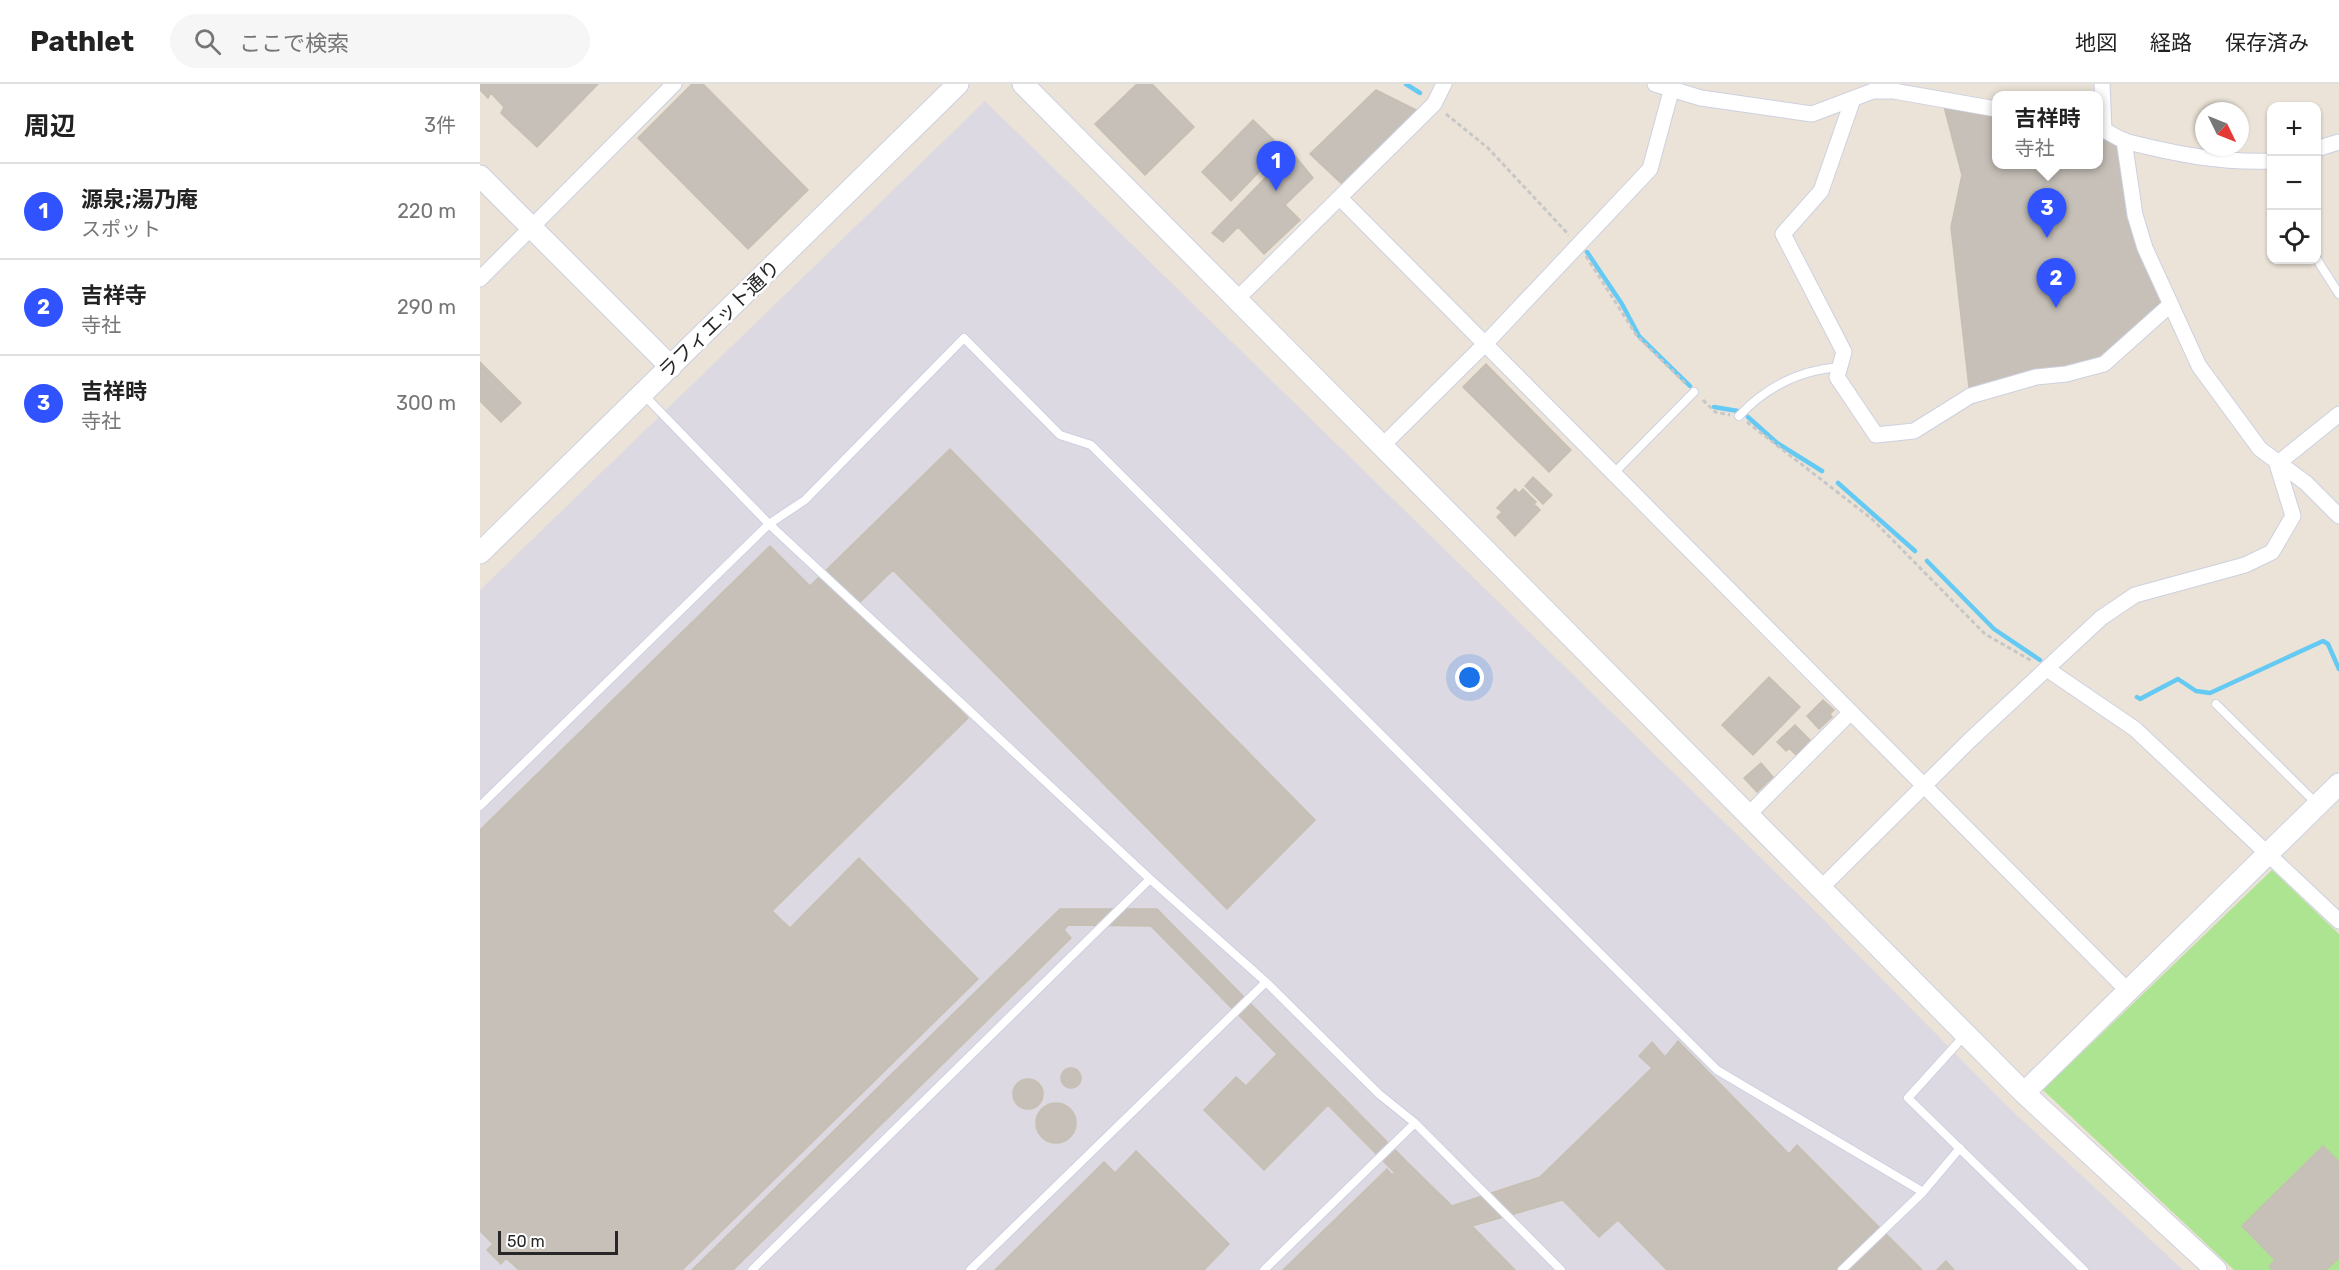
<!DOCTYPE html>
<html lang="ja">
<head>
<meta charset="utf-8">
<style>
	body { margin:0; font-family:Rubik,"Noto Sans JP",sans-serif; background:#f6f6f6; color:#222 }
	.controls { position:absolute; right:18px; top:18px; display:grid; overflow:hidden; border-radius:12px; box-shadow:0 2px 4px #0004 }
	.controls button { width:54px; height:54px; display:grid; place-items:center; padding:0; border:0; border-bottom:2px solid #e0e0e0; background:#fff; color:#222; font:30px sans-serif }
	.compass { position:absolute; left:1715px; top:18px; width:54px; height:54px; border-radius:50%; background:#fff; box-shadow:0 2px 4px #0004; rotate:133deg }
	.scale { position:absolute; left:18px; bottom:15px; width:120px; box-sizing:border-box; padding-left:6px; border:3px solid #272727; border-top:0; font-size:16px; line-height:21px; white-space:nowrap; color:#272727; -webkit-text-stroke:4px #fff; paint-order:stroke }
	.you { position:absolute; left:990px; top:594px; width:21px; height:21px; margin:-15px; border:4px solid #fff; border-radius:50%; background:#1a73e8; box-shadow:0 0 0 9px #1a73e833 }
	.badge { display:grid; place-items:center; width:39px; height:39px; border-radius:50%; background:#3053ff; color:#fff; font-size:20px; font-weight:700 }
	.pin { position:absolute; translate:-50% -50px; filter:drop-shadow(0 2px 3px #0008) }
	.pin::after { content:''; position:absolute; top:32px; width:21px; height:18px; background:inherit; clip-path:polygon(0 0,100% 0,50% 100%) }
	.popup { position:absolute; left:1512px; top:7px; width:111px; height:78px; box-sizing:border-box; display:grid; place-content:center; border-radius:12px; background:#fff; filter:drop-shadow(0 2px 4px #0005); font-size:20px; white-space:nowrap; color:#767676 }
	.popup b { font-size:22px; color:#222 }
	.popup::after { content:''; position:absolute; left:50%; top:100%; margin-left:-12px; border:12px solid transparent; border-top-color:#fff }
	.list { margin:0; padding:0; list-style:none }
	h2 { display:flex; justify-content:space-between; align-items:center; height:78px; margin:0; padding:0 24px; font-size:26px }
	h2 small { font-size:20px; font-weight:400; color:#767676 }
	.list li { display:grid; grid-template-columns:39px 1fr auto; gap:18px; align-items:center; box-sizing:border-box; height:96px; padding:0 24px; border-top:2px solid #e0e0e0 }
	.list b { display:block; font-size:22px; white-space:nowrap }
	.list p { margin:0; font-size:20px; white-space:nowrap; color:#767676 }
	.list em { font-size:20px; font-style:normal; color:#767676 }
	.icon { flex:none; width:33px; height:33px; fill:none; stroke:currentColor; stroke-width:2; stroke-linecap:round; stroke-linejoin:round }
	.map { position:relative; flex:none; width:1859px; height:1186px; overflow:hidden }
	header { display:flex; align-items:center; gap:36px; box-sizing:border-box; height:84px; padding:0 30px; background:#fff; border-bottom:2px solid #e0e0e0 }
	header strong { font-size:28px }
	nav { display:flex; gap:33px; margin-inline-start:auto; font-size:21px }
	.search { width:420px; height:54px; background:#f6f6f6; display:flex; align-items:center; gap:15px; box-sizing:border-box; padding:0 21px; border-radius:33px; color:#767676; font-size:22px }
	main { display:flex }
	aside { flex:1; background:#fff }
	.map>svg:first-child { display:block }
</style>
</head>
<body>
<header>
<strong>Pathlet</strong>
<div class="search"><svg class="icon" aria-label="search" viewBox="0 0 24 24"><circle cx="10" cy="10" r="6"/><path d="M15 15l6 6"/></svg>ここで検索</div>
<nav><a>地図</a><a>経路</a><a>保存済み</a></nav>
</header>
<main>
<aside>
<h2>周辺<small>3件</small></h2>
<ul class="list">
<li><span class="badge">1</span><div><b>源泉;湯乃庵</b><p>スポット</p></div><em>220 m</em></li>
<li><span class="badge">2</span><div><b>吉祥寺</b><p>寺社</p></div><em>290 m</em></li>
<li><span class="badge">3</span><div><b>吉祥時</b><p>寺社</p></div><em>300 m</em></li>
</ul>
</aside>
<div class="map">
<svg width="1859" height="1186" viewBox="0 0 1859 1186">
	<rect width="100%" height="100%" fill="#ebe3d7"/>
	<path fill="#dcd9e2" d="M505,17l821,801 201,204 176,164h-1703v-680z"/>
	<path fill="#ace491" d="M1792,786l67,64v336h-105l-191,-180z"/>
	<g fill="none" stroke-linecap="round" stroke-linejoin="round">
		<path stroke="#65caf3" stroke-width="4.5" d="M926,0l14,9
			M1107,168l35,52 17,32 51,50
			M1234,323l24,4
			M1268,333l29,26 45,28
			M1358,399l77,68
			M1447,477l67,68 46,31
			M1657,613l3,2 38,-20 18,12 14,2 113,-52 5,3 11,25"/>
	</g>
	<path fill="#c6c0b8" stroke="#c6bfb2" stroke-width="1.5" d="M0,0h118l-61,63 -36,-34 3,-6 -13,-14 -3,5 -8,-8z
		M212,0h11l105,106 -60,59 -110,-111z
		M657,0h15l42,43 -49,48 -50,-51z
		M896,6l42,21 -76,73 -32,-30z
		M1462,15l54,11v54h102v-35l26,11 11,75 35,90 -66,59 -134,32 -19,-169 11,-52z
		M773,36l29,28 -51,53 -29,-29z
		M811,67l22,27 -28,27 15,15 -36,34 -26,-27 -15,15 -11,-9z
		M0,278l41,41 -20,19 -21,-21z
		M1006,280l85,86 -22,22 -86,-85z
		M470,365l365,371 -88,89 -334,-339 -36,35 111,113 -196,193 18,17 69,-70 119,121 -296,291h-163l-13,-12 -5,6 -14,-14 6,-6 -13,-13v-401l290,-284 40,40z
		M1053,393l19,18 -9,9 -18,-18z
		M1035,405l4,4 4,-4 13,13 -2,2 6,6 -25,26 -18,-19 5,-5 -5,-4z
		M1289,593l31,30 -47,48 -31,-30z
		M1343,616l11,10 -4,4 2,3 -13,12 -12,-13z
		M1315,641l15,15 -14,15 -7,-7 -3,3 -9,-9z
		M1281,679l12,14 -16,15 -13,-14z
		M580,825h97l249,252 -12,11 -66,-67 -64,65 -60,-60 32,-33 10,9 31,-32 -126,-128 -83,-1 -4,5 7,8 -338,332h-41z
		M1198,957l111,113 8,-9 125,125h-255l-49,-50 -19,17 -59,-60 112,-109 -13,-12 13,-14 13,15z
		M581 994a10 10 0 1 1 20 0a10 10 0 1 1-20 0Z
		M533 1010a15 15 0 1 1 30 0a15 15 0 1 1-30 0Z
		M556 1039a20 20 0 1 1 40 0a20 20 0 1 1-40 0Z
		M1843,1062l16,16v96l-13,12h-53l-4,-4 6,-6 -33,-34z
		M656,1067l93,93 -25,26h-209l109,-108 11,11z
		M926,1077l46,45 88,-29 22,23 -90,26 43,44h-232l104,-101 5,6z
		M1466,1177l8,9h-17z"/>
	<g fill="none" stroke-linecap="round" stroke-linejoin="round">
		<defs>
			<path id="lane" d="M1836,174l23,36
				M163,310l126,130 381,355 116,103 113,112 36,29 146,147
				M1259,332c28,-30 61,-46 101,-49
				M1134,389l80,-81
				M1736,620l101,100
				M0,722l289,-282 36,-24 159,-162 96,97 31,10 626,625 206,122
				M1485,951l-57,63 176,172
				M272,1186l398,-391
				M490,1186l296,-288
				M784,1186l151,-147
				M1362,1186l81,-78 37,-44"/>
			<path id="street" d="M1175,0l46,14 111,16 61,-23h21l102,18
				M1622,0l2,46
				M1373,15l-32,92 -38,43 61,118 -7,25 39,58 38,-4 56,-35 66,-19 30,-3 38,-10 66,-59
				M1618,44c11,3 19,11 30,14 48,12 93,21 144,19
				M1644,56l11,75 10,33 54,118 61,83 46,34 33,33
				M1836,65l23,-7
				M860,114l788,793
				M0,195l194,-195
				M757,215l197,-195 10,-20
				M902,362l103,-102 165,-175 23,-85
				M1797,380l62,-50
				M1567,585l88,60 204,192
				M1269,730l102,-102
				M1342,803l147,-146 132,-123 34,-23 110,-30 27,-13 21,-36 -16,-52"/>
			<path id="secondary" d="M543,0l1001,1009 192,177
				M0,92l191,191
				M0,469l478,-469
				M1544,1009l315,-309"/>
		</defs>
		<use href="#lane" stroke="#cdd0e1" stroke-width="10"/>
		<use href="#street" stroke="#cdd0e1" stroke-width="17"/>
		<use href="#secondary" stroke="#cdd0e1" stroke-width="23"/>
		<path stroke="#c7c7c7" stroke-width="3" stroke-dasharray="4.5 3" stroke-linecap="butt" d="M966,30l42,34 81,87
			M1106,172l51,80 50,49
			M1223,316l12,12 15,3
			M1267,338l125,97 113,115 47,27"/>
		<use href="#lane" stroke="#fff" stroke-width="8"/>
		<use href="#street" stroke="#fff" stroke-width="15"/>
		<use href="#secondary" stroke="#fff" stroke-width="21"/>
	</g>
	<g text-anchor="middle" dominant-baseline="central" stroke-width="5" stroke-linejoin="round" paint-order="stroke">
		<g font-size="20" fill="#272727" stroke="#fff">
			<text transform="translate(239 235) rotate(-44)">ラフィエット通り</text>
		</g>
	</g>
</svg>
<div class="controls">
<button>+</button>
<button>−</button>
<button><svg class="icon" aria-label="locate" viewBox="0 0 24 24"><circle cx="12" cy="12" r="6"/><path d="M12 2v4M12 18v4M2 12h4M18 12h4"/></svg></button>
</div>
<svg class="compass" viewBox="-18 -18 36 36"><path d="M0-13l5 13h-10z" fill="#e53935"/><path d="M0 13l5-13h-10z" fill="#767676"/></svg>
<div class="scale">50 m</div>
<div class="you"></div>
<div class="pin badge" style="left:796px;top:107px">1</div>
<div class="pin badge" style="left:1576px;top:224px">2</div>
<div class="pin badge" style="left:1567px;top:154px">3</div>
<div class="popup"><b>吉祥時</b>寺社</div>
</div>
</main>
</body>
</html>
